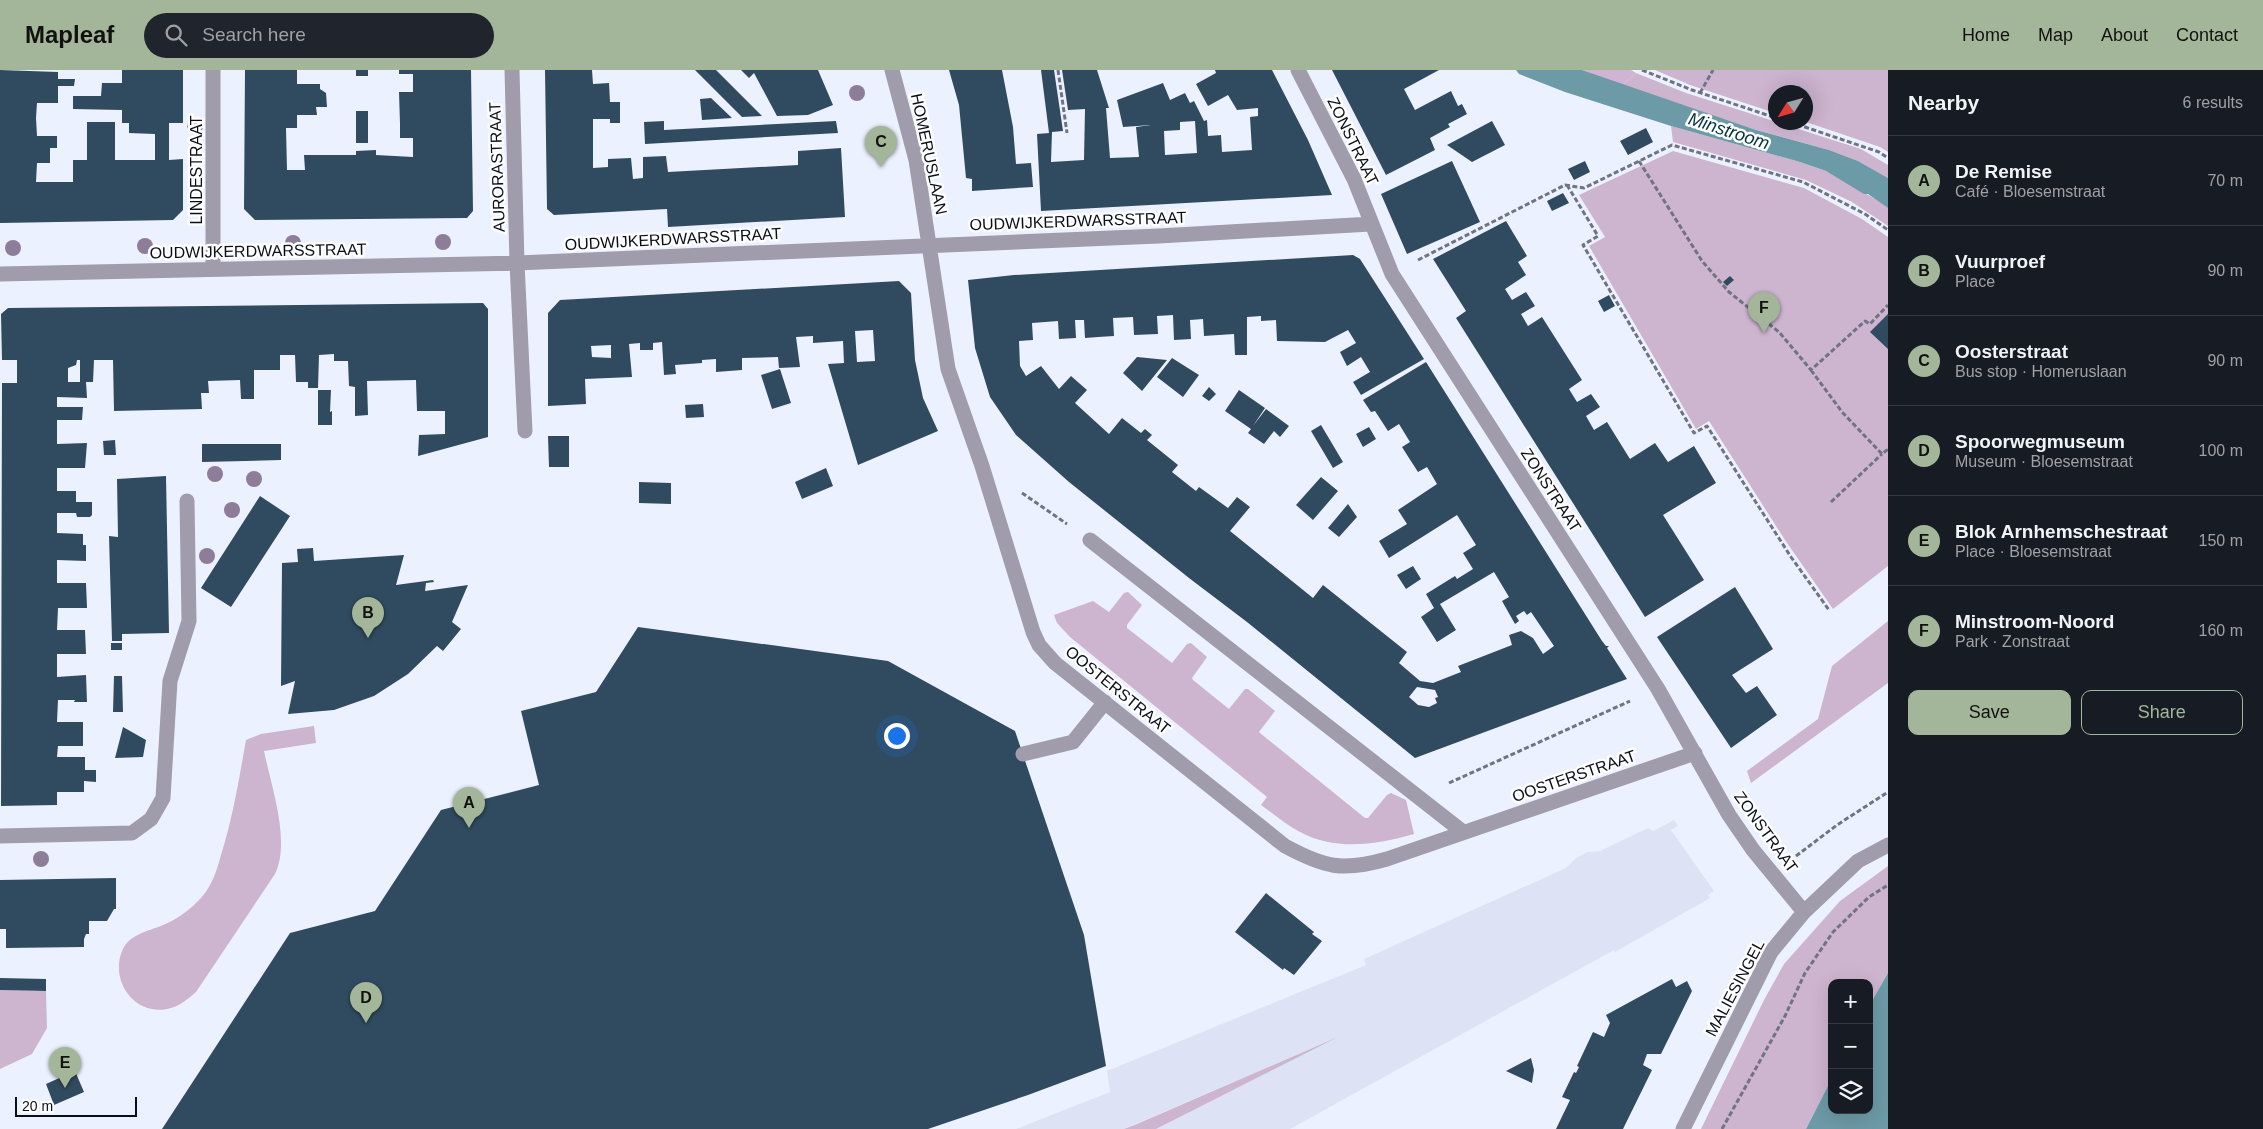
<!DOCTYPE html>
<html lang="en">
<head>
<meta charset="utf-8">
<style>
	body { margin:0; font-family:Helvetica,sans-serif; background:#20242c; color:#f1f3f6 }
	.controls { position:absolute; right:15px; bottom:15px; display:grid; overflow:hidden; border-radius:10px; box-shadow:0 5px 20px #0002 }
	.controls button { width:45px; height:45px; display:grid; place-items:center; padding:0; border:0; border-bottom:1px solid #363941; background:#171b24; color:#f1f3f6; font:25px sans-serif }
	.compass { position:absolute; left:1768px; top:15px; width:45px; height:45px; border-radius:50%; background:#171b24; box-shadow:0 5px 20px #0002; rotate:233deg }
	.scale { position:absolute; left:15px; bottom:12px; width:122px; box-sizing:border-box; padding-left:5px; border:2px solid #0a0e19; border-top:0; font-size:14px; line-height:18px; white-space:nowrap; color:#0a0e19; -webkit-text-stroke:4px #fefefe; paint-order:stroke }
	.you { position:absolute; left:896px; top:665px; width:18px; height:18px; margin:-12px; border:4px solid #fff; border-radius:50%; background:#1a73e8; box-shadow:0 0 0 8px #1a73e833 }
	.badge { display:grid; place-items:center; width:32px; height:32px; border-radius:50%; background:#a3b699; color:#111; font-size:16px; font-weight:700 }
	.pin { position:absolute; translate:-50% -41px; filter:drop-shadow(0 1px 2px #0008) }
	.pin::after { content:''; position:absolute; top:26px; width:18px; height:15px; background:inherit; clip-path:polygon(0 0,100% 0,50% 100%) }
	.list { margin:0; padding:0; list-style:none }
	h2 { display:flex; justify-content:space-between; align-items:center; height:65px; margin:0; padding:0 20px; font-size:21px }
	h2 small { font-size:16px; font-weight:400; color:#9ea1a6 }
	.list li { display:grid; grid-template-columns:32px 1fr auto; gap:15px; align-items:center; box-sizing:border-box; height:90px; padding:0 20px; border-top:1px solid #363941 }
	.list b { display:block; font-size:19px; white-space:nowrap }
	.list p { margin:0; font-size:16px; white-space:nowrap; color:#9ea1a6 }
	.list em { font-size:16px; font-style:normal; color:#9ea1a6 }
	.actions { display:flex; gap:10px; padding:15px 20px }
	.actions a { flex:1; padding:11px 0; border:1px solid #a3b699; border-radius:10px; text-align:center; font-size:18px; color:#a3b699 }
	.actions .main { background:#a3b699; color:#111 }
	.icon { flex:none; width:28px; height:28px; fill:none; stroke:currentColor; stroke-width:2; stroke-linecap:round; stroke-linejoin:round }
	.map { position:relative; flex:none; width:1888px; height:1059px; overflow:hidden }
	header { display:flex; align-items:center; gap:30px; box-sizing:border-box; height:70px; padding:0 25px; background:#a3b699; color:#111 }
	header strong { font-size:24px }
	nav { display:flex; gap:28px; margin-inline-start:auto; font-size:18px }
	.search { width:350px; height:45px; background:#20242c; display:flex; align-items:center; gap:12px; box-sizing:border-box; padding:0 18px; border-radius:28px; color:#9ea1a6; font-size:19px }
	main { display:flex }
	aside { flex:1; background:#171b24 }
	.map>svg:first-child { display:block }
</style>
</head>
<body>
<header>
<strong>Mapleaf</strong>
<div class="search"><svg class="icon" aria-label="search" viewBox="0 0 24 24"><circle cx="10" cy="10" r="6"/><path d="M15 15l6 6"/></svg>Search here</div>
<nav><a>Home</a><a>Map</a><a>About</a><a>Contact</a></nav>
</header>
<main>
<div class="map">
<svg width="1888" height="1059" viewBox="0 0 1888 1059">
	<rect width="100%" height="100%" fill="#ecf1ff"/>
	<path fill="#dde3f4" d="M1674,750l4,6 -7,4 43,61 -6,4 2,3 -95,54 -1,-2 -324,179h-134l171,-87 -203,87h-108l94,-37 -3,-21 259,-106 -2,-6 202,-91 10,-10 11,-6 13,-1 48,-23 5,3z"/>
	<path fill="#cdb4cf" d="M1655,0h233v82l-8,-5 -74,-25v-30h-30l-1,21 -85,-28z
		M1636,3l50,20 175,56 27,16v13l-30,-17 -29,-11 -73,-20 -133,-45z
		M1671,56l129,36 26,9 58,33 4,4v18l-36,-24 -46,-22 -133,-38z
		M1673,81l131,37 58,31 26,18v329l-55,43 -48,-69 -76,-119 -13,8 -107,-183 16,-9 -26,-42z
		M1128,522l14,13 -15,20v3l45,35 15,-19 4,-1 16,14 -15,21 1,2 36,29 16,-20h3l27,22 -16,21 1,1 105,85h3l19,-23 4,-2 15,7 8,34c-37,11 -79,17 -114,-2 -14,-7 -26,-18 -39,-27l6,-8 -197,-160 -13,-14 -3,-8 39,-14 16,11 15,-19z
		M1888,551v62l-137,100 -4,-12 71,-52 14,-53z
		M314,656l2,17 -52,8c7,35 27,90 11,123l-79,118c-8,7 -15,13 -25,16 -33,10 -60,-23 -50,-54 6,-20 26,-22 42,-29 16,-6 35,-21 44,-35 7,-10 11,-24 14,-35 12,-38 18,-76 25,-115l15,-6z
		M1888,796v107l-19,33v-23h-37v95l-26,51h-105l63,-129 20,-36 56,-63z
		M0,920l46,1 1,37 -15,26 -32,15z
		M1338,967l-182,92h-32l13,-5z"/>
	<path fill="#d1b4d3" d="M1582,0h49l5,3 -13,12z"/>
	<path fill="#6c9aa6" d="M1516,0h66l174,60 73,20 29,11 30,17v30l-20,-14h-4l-38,-23 -26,-9 -129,-36 -106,-34 -46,-18z
		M1888,903v156h-82l26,-51v32h37v-104z"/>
	<path fill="#304b60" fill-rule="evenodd" d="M0,0l58,2v7h17l-1,7h-16v17h-21l-1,15 1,18h20v12h-7v15h-13l-1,19h37v-22h14v-38h28v38h40v-26l-26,-1v-10h-7v-13l-49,-1v-13h28l1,-13h20v-13h61v53h-14v37l14,-1v51l-10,10 -173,3z
		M245,0h52v14h23v5l6,4 1,14h-11l1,8h-20v13h-11l1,42h18l-1,-15h52v-4l20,-1v5l37,2v-19h-13v-14l-1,-32h14v-18h-14v-4h72l2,141 -6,7 -212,2 -11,-11z
		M356,0h12v6h-12z
		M545,0h47l1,14 16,-1 1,19h10v21h-10v-4h-17v49l15,-1v-8l23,-1 2,21 10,-1v-21l23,-1 2,16 130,-7v-14l43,-3 4,69 -177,10 -1,-18 -113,6 -7,-6z
		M695,0h21l46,46 -20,1z
		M741,0h77l15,35 -25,10 -31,1 -23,-43 -5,5z
		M949,0h53l11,57 3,37 15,-1 2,24 -61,4v-12l-6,-1 -7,-73z
		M1041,0h13l9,61 -11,1 -1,30 33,-2 1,-51 -17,1 -6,-40h35l12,38h-3l4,50 29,-1 -3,-30 15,-2 -28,2 -6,-27 46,-17 7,17 15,-7 5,10 4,-2 10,20 3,-1 1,16 13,-1 1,17 30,-2 -2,-33 8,-1v-8l-21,2 -9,-15 -20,11 -12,-22 20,-11 -1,-3h57l36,70 24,55 -291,16 -4,-77 12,-1zM1195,51l2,32 -32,2 -1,-24 16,-1v-8z
		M1332,0h107l-35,19 11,21 36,-19 7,15 4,-2 5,10 -19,10 2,3 -20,11 5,12 -49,25z
		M711,28l21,20 -30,2 -2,-21z
		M356,41h12v32h-12z
		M664,51v9l172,-9 2,12 -193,11 -1,-22z
		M1492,51l13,24 -33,17 -25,-17z
		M1646,58l7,14 -25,13 -8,-14z
		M1452,91l28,61 -73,32 -26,-60z
		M1585,91l5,11 -16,8 -6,-11z
		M1563,123l6,10 -17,8 -5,-10z
		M1506,151l21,35 -9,6 8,13 -21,14 7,11 14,-8 9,14 -14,8 7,12 14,-9 40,63 -13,9 8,13 14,-8 9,13 -14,9 8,14 13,-8 23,37 25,-16 13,19 26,-16 22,37 -53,32 41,65 -59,37 -189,-299 10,-7 -33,-52z
		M1353,185l7,4 64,100 -63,36 -8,-13 17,-10 -9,-15 -14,9 -7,-14 16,-9 -8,-13 -23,12 -48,-1 -1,-21 -15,1v-5l-14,1v38h-12l-1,-21 -30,2 -1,-17 -13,1 1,19 -17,1 -1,-25 -16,1 1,18 -24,1 -1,-18 -20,1 1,18 -16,1 -13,1 -1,-18h-9l1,18 -17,1 -1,-18 -26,2 1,17 -14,1 1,25 6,10 15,-10 18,23 12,-13 16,14 -12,13 34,31 13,-16 19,15 4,-4 7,6 -5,5 31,25 -6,7 24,19 3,-4 29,21 9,-11 13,10 -20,24 83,67 10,-13 84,67 -8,11 21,18 13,2 28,-11 -3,-6 54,-21 -3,-10 12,-4 12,7 10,16 11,-8 -23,-34 -4,3 -3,-4 -8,5 3,5 -4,3 -13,-23 7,-4 -15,-25 -54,32 16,26 -19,12 -16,-25 13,-9 -8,-14 29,-18 2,3 16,-10 -10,-16 13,-8 -19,-30 -68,43 -10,-17 28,-17 -9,-14 39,-26 -10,-17 -9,5 -9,-14 -7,-11 8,-5 -11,-18 -11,7 -13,-20 -4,1 -8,-12 63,-38 176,279 4,5h3l-2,2 20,31 -212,79 -168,-136 -58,-44 -120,-96 -53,-47 -26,-38 -15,-49 -7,-68 46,-5zM1417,617l18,3 3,7 -3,1 2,5 -8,4 -11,-2 -9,-8z
		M1730,206l4,4 -7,6 -4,-4z
		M899,211l12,12 4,67 8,38 15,33 -80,34 -30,-101 16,-1 -1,-22 -30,2v-7l-17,1 4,30 -21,1 -1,-11 -36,1v12l-26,2v-13l-14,1v3l-27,2 1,9 -12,1 -2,-33 -9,1v7h-13v-7l-11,1 3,33 -47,2 1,25 -38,2v-93l12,-13zM873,260l2,31 -18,1 -2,-31zM611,275v13l-19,-1 -1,-11z
		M1609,225l6,11 -11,6 -6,-11z
		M483,233l5,6v128l-70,19 1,-21 26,-1v-23h-28l-1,-31 -49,1 1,34 -13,1v-29l-6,-1 -1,-25h-14v-7l-15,1 -1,33h-10v-6h-12l-1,-27h-15v15h-26v29h-13l-1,-19 -32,1 1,12h-8l1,16 -88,2 -1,-51h-19l-1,22h-7l1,16 -30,-1v10h26l-1,13h-25v24l30,-1 -2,25h-28v23h19v11h16v13l-2,2h-13l-1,-4h-19v20l26,1v11h3v16l-29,-1v23h29l1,25h-29l-1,22h28l1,24h-29v23l29,-2 1,27h-13l1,-2h-17l-1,22h26v24h-25l-1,11h28v13h11v12l-12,-1v11h-27v13l-56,1 1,-423h15v-23h-15l-1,-46 7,-6zM77,290h3v22h-12v-14l8,-3z
		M1888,244v35l-18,-17z
		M1137,287l30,3 -25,31 -19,-18z
		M1172,288l27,17 -16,22 -26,-20z
		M780,299l11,34 -19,6 -11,-34z
		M1209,317l7,7 -7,7 -7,-5z
		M318,320h13l-1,22 2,-1v14h-14z
		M1239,320l26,18 -12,18 13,-17 23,17 -9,11 -6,-6 -10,13 -16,-11 3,-4 -26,-18z
		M703,334l1,13 -18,1 -1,-13z
		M1321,355l22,37 -10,6 -22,-37z
		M1369,357l7,12 -13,8 -7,-13z
		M548,366h21v31h-20z
		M115,370l1,15h-12l-1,-14z
		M202,374h79v16l-79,2z
		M826,398l7,18 -31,13 -7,-17z
		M166,406l3,157 -47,1v7h-10l-3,-105 9,1 -1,-58z
		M1321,407l17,14 -25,29 -17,-15z
		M639,412l32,1v21l-32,-1z
		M260,426l30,20 -59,91 -30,-19z
		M1348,434l9,13 -18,20 -11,-9z
		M313,478l1,13 90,-6 -8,30 37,-5 1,2 -8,1 -1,8 43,-6 -16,37 9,7 -18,22 -6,-5 -29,28 -34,22 -40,14 -46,4 7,-33 -14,5 1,-123 16,-1 -1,-13z
		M1413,496l8,13 -15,10 -9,-14z
		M1735,517l38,62 -41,26 14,18 11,-7 20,29 -46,33 -74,-111z
		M638,557l250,34 127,70 69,204 22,131 -78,29 -100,34h-766l128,-196 85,-22 66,-101 98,-25 -18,-74 75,-19z
		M111,573h11v7h-11z
		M114,606h8l1,36h-10z
		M123,657l23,13 -3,17 -28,1z
		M116,808v31h-2l-7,12h-18v13h-3l-2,5v8l-78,1v-19h-6v-49z
		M1266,823l48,39 -2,2 10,7 -28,34 -10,-7 -1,2 -48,-38z
		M0,908l46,1v12l-46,-1z
		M1672,909l4,8 11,-6 5,10 -31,63h-14l-4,11 9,5 -29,59h-67l14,-29 -8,-3 12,-25 2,1 3,-6 -2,-1 16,-34 11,5 6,-14 -4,-8z
		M1531,988l3,12 -2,13 -26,-12z
		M75,1001l9,21 -30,13 -8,-21z"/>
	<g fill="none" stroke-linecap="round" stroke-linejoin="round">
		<path stroke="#707481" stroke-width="3" stroke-dasharray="5 2.5" stroke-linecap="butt" d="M1058,0l9,63
			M1642,0l50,20 84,28
			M1700,23l13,-23
			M1790,52l89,30 9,6
			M1639,91l63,100 27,31 50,40 32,38 54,-49 5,3 18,-19
			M1567,115l31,51 -15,9 111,188 13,-7 84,131 38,53
			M1418,190l147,-75 19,3 88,-43 131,37 62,32 23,16
			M1811,300l31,42 40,42 6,-5
			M1022,423l45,31
			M1831,432l51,-48
			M1449,713l181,-82
			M1796,786l41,-31 51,-33
			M1722,1059l63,-113 20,-43 28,-41 36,-35 19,-12"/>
		<path stroke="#a09cac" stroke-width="15" d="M213,0v199
			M512,0l5,193 8,168
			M892,0l24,90 32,209 34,97 51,166 6,13 16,18 230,183c39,21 57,26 102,13l308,-106
			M1298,0l56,109 38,95 266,415 71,126 24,35 51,62
			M0,204l517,-11 642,-27 212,-12
			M1090,470l373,292
			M1023,684l50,-12 32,-40
			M0,766l132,-3 19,-14 12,-21 7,-117 19,-60 -2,-120
			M1683,1059l88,-177 33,-40 54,-51 30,-16"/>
	</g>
	<g fill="#8e7d99">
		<circle cx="857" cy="23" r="8"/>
		<circle cx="195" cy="56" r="8"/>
		<circle cx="443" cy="172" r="8"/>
		<circle cx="293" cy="173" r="8"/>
		<circle cx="145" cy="176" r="8"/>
		<circle cx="13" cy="178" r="8"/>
		<circle cx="215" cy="404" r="8"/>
		<circle cx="254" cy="409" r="8"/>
		<circle cx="232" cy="440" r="8"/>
		<circle cx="207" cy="486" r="8"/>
		<circle cx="41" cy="789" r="8"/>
	</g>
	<g text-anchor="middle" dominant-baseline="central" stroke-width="5" stroke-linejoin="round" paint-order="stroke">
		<g font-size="16" fill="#0a0e19" stroke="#fefefe">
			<text transform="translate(1353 71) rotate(64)">ZONSTRAAT</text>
			<text transform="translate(929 84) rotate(78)">HOMERUSLAAN</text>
			<text transform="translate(497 97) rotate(-92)">AURORASTRAAT</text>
			<text transform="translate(196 100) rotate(-90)">LINDESTRAAT</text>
			<text transform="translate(1078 151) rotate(-2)">OUDWIJKERDWARSSTRAAT</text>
			<text transform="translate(673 169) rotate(-3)">OUDWIJKERDWARSSTRAAT</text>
			<text transform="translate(258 181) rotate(-1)">OUDWIJKERDWARSSTRAAT</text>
			<text transform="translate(1551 420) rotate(57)">ZONSTRAAT</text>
			<text transform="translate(1118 620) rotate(39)">OOSTERSTRAAT</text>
			<text transform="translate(1574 706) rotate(-19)">OOSTERSTRAAT</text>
			<text transform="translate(1766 762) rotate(54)">ZONSTRAAT</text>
			<text transform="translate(1735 918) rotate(-62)">MALIESINGEL</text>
		</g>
		<g font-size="18" font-style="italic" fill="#03323c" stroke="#fefefe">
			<text transform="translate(1729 61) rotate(18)">Minstroom</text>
		</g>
	</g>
</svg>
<div class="controls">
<button>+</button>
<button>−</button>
<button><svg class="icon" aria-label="layers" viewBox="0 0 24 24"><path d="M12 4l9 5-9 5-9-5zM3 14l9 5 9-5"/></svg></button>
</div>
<svg class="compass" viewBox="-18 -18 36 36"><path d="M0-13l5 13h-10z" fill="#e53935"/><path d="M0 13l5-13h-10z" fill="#9ea1a6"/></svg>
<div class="scale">20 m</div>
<div class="you"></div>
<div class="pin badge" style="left:469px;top:758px">A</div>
<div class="pin badge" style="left:368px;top:568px">B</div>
<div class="pin badge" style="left:881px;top:97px">C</div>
<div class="pin badge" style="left:366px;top:953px">D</div>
<div class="pin badge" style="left:65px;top:1018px">E</div>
<div class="pin badge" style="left:1764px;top:263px">F</div>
</div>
<aside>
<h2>Nearby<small>6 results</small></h2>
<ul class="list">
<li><span class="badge">A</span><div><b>De Remise</b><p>Café · Bloesemstraat</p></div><em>70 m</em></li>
<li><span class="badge">B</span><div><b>Vuurproef</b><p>Place</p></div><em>90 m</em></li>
<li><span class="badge">C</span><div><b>Oosterstraat</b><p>Bus stop · Homeruslaan</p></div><em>90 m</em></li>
<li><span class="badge">D</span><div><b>Spoorwegmuseum</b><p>Museum · Bloesemstraat</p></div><em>100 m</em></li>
<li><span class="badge">E</span><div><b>Blok Arnhemschestraat</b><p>Place · Bloesemstraat</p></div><em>150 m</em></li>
<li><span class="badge">F</span><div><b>Minstroom-Noord</b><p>Park · Zonstraat</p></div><em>160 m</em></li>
</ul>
<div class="actions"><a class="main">Save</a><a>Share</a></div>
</aside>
</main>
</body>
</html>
